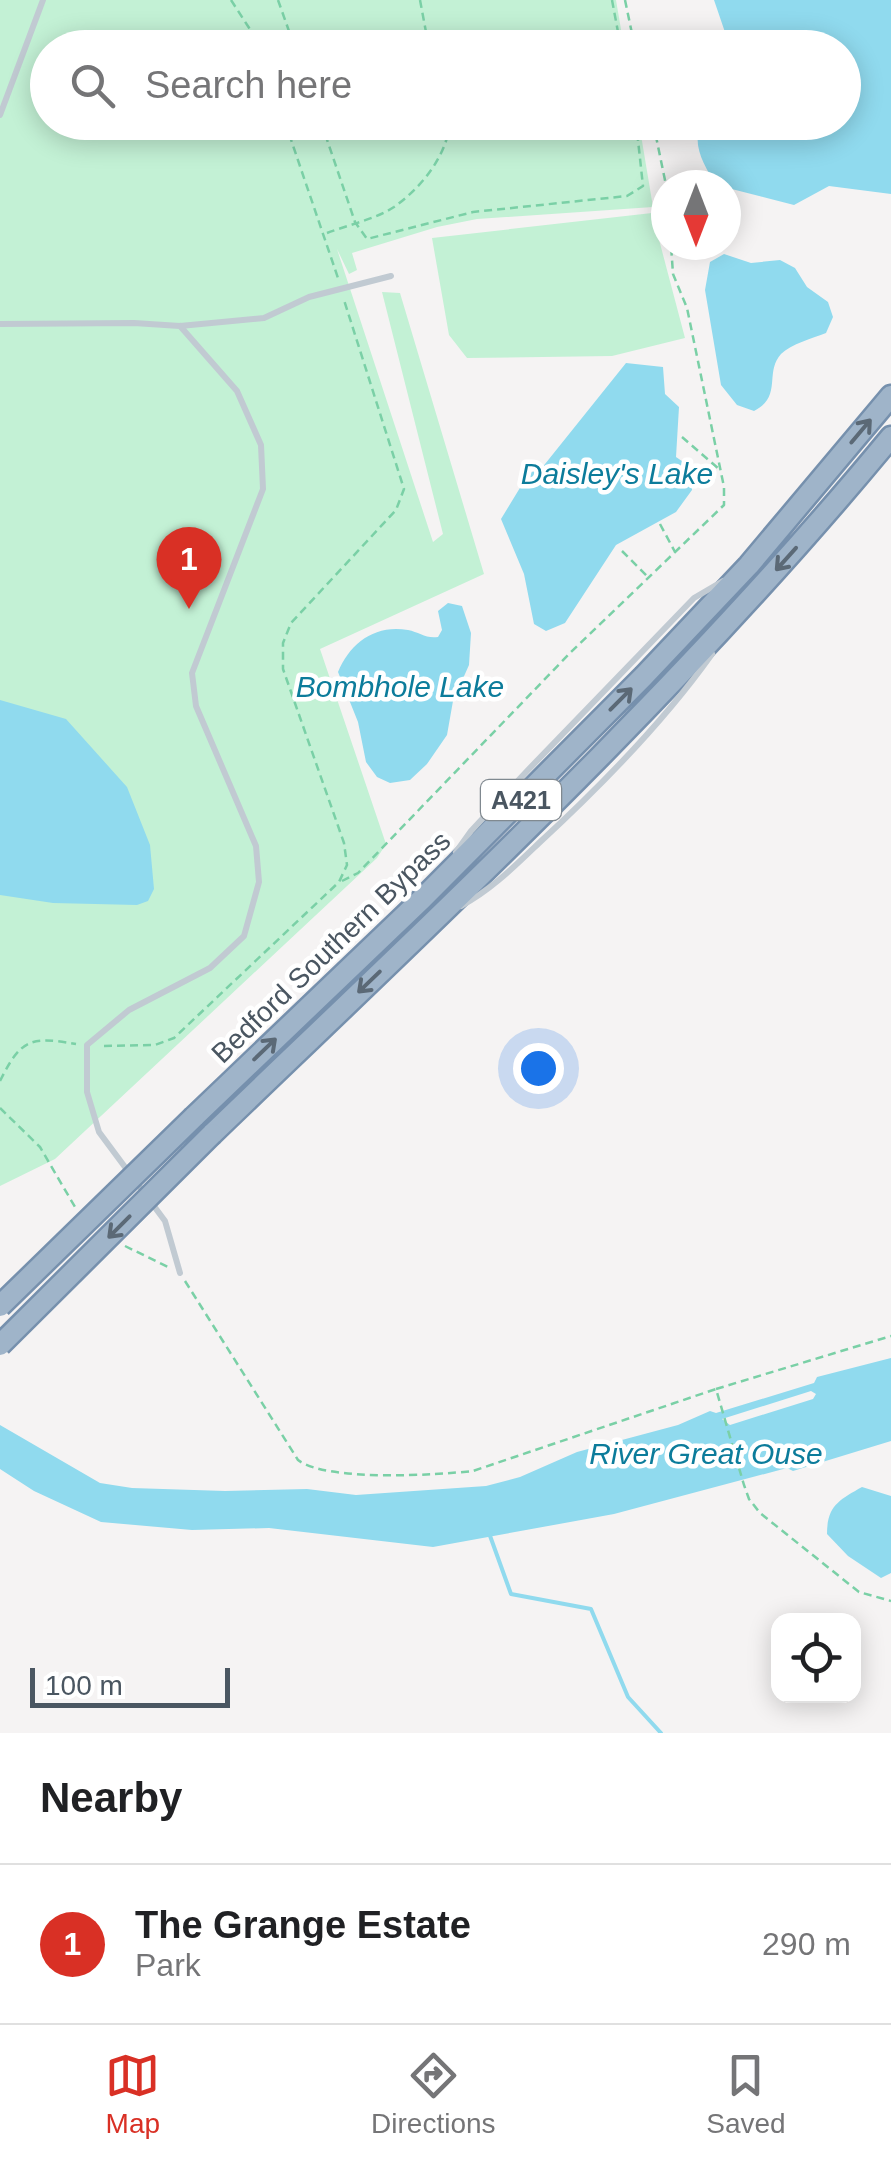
<!DOCTYPE html>
<html lang="en">
<head>
<meta charset="utf-8">
<style>
	body { margin:0; font-family:Helvetica,sans-serif; background:#f6f6f6; color:#202124 }
	.controls { position:absolute; right:30px; bottom:30px; display:grid; overflow:hidden; border-radius:20px; box-shadow:0 5px 25px #0003 }
	.controls button { width:90px; height:90px; display:grid; place-items:center; padding:0; border:0; border-bottom:2px solid #e0e0e0; background:#fff; color:#202124; font:50px sans-serif }
	.compass { position:absolute; left:651px; top:170px; width:90px; height:90px; border-radius:50%; background:#fff; box-shadow:0 5px 25px #0003; rotate:180deg }
	.scale { position:absolute; left:30px; bottom:25px; width:200px; box-sizing:border-box; padding-left:10px; border:5px solid #4a5661; border-top:0; font-size:28px; line-height:35px; white-space:nowrap; color:#4a5661; -webkit-text-stroke:8px #fff; paint-order:stroke }
	.you { position:absolute; left:538px; top:1068px; width:35px; height:35px; margin:-25px; border:8px solid #fff; border-radius:50%; background:#1a73e8; box-shadow:0 0 0 15px #1a73e833 }
	.badge { display:grid; place-items:center; width:65px; height:65px; border-radius:50%; background:#d93025; color:#fff; font-size:32px; font-weight:700 }
	.pin { position:absolute; translate:-50% -82px; filter:drop-shadow(0 2px 5px #0008) }
	.pin::after { content:''; position:absolute; top:52px; width:35px; height:30px; background:inherit; clip-path:polygon(0 0,100% 0,50% 100%) }
	.list { margin:0; padding:0; list-style:none }
	h2 { display:flex; justify-content:space-between; align-items:center; height:130px; margin:0; padding:0 40px; font-size:42px }
	h2 small { font-size:32px; font-weight:400; color:#757577 }
	.list li { display:grid; grid-template-columns:65px 1fr auto; gap:30px; align-items:center; box-sizing:border-box; height:160px; padding:0 40px; border-top:2px solid #e0e0e0 }
	.list b { display:block; font-size:38px; white-space:nowrap }
	.list p { margin:0; font-size:32px; white-space:nowrap; color:#757577 }
	.list em { font-size:32px; font-style:normal; color:#757577 }
	.icon { flex:none; width:55px; height:55px; fill:none; stroke:currentColor; stroke-width:2; stroke-linecap:round; stroke-linejoin:round }
	.map { position:relative; flex:none; width:891px; height:1733px; overflow:hidden }
	.search { position:absolute; background:#fff; box-shadow:0 5px 25px #0003; left:30px; right:30px; top:30px; height:110px; display:flex; align-items:center; gap:25px; box-sizing:border-box; padding:0 35px; border-radius:55px; color:#757577; font-size:38px }
	.sheet { height:290px; background:#fff }
	nav { display:flex; justify-content:space-around; align-items:center; box-sizing:border-box; height:140px; border-top:2px solid #e0e0e0; background:#fff; font-size:28px; color:#757577 }
	nav a { display:grid; justify-items:center; gap:5px }
	nav .on { color:#d93025 }
	.map>svg:first-child { display:block }
</style>
</head>
<body>
<div class="map">
<svg width="891" height="1733" viewBox="0 0 891 1733">
	<rect width="100%" height="100%" fill="#f5f3f3"/>
	<path fill="#c3f1d5" d="M0,0h616l8,47 -576,1v74l591,1 14,84 -176,12 -40,8 -85,26 5,17 -8,4 -12,-25 96,293 10,-8 -61,-242 18,1 84,281 -164,75 66,195 -9,14 -322,301 -55,27z
		M652,213l33,125 -73,18 -145,2 -18,-23 -17,-97z"/>
	<path fill="#90daee" fill-rule="evenodd" d="M714,0h177v194l-62,-8 -35,19 -78,-20c-11,-18 -26,-42 -14,-62l142,-1v-74l-117,-1 1,-6z
		M724,254l27,9 29,-3 15,8 12,19 21,15 5,15 -7,16c-13,5 -35,11 -45,21 -17,19 2,42 -27,57l-17,-6 -16,-20 -16,-95 5,-28z
		M626,363l37,4 2,27 14,13 -3,50 16,11v22l-16,22 -60,33 -51,78 -19,8 -12,-7 -10,-50 -23,-55 28,-46 12,-4z
		M448,603l14,3 9,27 -2,32 -16,36 -6,34 -20,29 -17,16 -20,3 -13,-6 -11,-15 -8,-40 -20,-50c12,-29 37,-48 70,-42 11,2 18,9 30,7l4,-7 -4,-19z
		M0,700l66,19 61,68 23,58 4,44 -6,12 -11,4 -84,-2 -53,-8z
		M891,1358v83l-98,30 -6,-3 -173,46 -181,33 -164,-19 -77,2 -91,-8 -67,-31 -34,-22v-44l100,58 32,5 93,3 82,-2 49,6 130,-9 34,-9 57,-25 101,-27 32,-14 6,2 98,-30 3,-6zM811,1391l5,3 -3,5 -83,26 -8,-6z
		M862,1487l29,9v77l-10,5 -33,-22 -21,-22c0,-28 12,-34 35,-47z"/>
	<g fill="none" stroke-linecap="round" stroke-linejoin="round">
		<path stroke="#90daee" stroke-width="4" d="M489,1533l22,61 80,15 37,88 33,36"/>
		<defs>
			<path id="trunk" d="M194,1117l229,-219 221,-222 105,-111 142,-169
				M212,1134c234,-225 473,-447 679,-697"/>
		</defs>
		<use href="#trunk" stroke="#7690ad" stroke-width="25"/>
		<path stroke="#7ad0a6" stroke-width="2.5" stroke-dasharray="8 5" stroke-linecap="butt" d="M231,0l22,34 5,14
			M278,0l17,48
			M420,0l9,48
			M612,0l9,48
			M625,0l10,48
			M285,122l53,156
			M321,122l34,100 12,17 106,-27 154,-16 16,-10 -7,-64
			M653,122l13,63
			M327,233c21,-8 49,-14 67,-26 27,-19 53,-51 56,-85
			M682,437l37,32
			M660,524l15,28
			M622,551l26,26
			M342,881l16,-8 213,-221 153,-147v-18l-37,-179 -14,-34 -2,-29
			M104,1046l51,-1 19,-7 165,-156 8,-17 -3,-22 -61,-174v-26l8,-20 105,-113 8,-21 -60,-189
			M0,1081c21,-42 30,-45 76,-37
			M0,1108l40,39 35,60
			M125,1246l43,21
			M185,1281l113,179c29,22 138,15 175,11l243,-82 28,96 5,14 11,14 99,79 32,9
			M716,1389l175,-53"/>
		<path stroke="#c1cad2" stroke-width="6" d="M0,115l43,-115
			M0,324l134,-1 46,3 84,-8 45,-21 82,-21
			M180,326l57,65 24,54 2,44 -71,184 4,33 60,140 3,36 -15,54 -34,32 -81,42 -42,35v47l12,40 66,89 15,52
			M456,852l15,-21 57,-61 166,-172 29,-17
			M461,906c30,-16 54,-40 78,-63 63,-58 124,-120 173,-189"/>
		<use href="#trunk" stroke="#9fb4c9" stroke-width="20"/>
		<defs>
			<path id="trunk-bridge" d="M0,1306l194,-189
				M0,1345l212,-211"/>
		</defs>
		<use href="#trunk-bridge" stroke="#7690ad" stroke-width="25" stroke-linecap="butt"/>
		<use href="#trunk-bridge" stroke="#9fb4c9" stroke-width="20"/>
	</g>
	<defs><path id="oneway-shaft" d="M-6 0H5M1.5-3L5.5 0L1.5 3" fill="none" stroke-width="1.6" stroke-linecap="round" stroke-linejoin="round" transform="scale(2.5)"/></defs>
	<g stroke="#5b6976">
		<use href="#oneway-shaft" transform="translate(861 431) rotate(-50)"/>
		<use href="#oneway-shaft" transform="translate(786 559) rotate(132)"/>
		<use href="#oneway-shaft" transform="translate(621 699) rotate(-45)"/>
		<use href="#oneway-shaft" transform="translate(369 982) rotate(136)"/>
		<use href="#oneway-shaft" transform="translate(265 1049) rotate(-44)"/>
		<use href="#oneway-shaft" transform="translate(119 1227) rotate(135)"/>
	</g>
	<g text-anchor="middle" dominant-baseline="central" stroke-width="9" stroke-linejoin="round" paint-order="stroke">
		<rect fill="#fff" stroke="#808990" stroke-width="2.5" x="481" y="780" width="80" height="40" rx="8"/>
		<g font-size="25" font-weight="bold" fill="#4a5661">
			<text x="521" y="800">A421</text>
		</g>
		<g font-size="28" fill="#4a5661" stroke="#fff">
			<text transform="translate(331 947) rotate(-44)">Bedford Southern Bypass</text>
		</g>
		<g font-size="30" font-style="italic" fill="#0c7c9b" stroke="#fff">
			<text x="617" y="473">Daisley's Lake</text>
			<text x="400" y="686">Bombhole Lake</text>
			<text x="706" y="1453">River Great Ouse</text>
		</g>
	</g>
</svg>
<div class="controls">
<button><svg class="icon" aria-label="locate" viewBox="0 0 24 24"><circle cx="12" cy="12" r="6"/><path d="M12 2v4M12 18v4M2 12h4M18 12h4"/></svg></button>
</div>
<svg class="compass" viewBox="-18 -18 36 36"><path d="M0-13l5 13h-10z" fill="#e53935"/><path d="M0 13l5-13h-10z" fill="#757577"/></svg>
<div class="scale">100 m</div>
<div class="you"></div>
<div class="pin badge" style="left:189px;top:609px">1</div>
<div class="search"><svg class="icon" aria-label="search" viewBox="0 0 24 24"><circle cx="10" cy="10" r="6"/><path d="M15 15l6 6"/></svg>Search here</div>
</div>
<section class="sheet">
<h2>Nearby<small></small></h2>
<ul class="list">
<li><span class="badge">1</span><div><b>The Grange Estate</b><p>Park</p></div><em>290 m</em></li>
</ul>
</section>
<nav>
<a class="on"><svg class="icon" aria-label="map" viewBox="0 0 24 24"><path d="M3 6l6-2 6 2 6-2v14l-6 2-6-2-6 2zM9 4v14M15 6v14"/></svg>Map</a>
<a><svg class="icon" aria-label="directions" viewBox="0 0 24 24"><path d="M12 3l9 9-9 9-9-9zM9 14v-3h6M13 9l2 2-2 2"/></svg>Directions</a>
<a><svg class="icon" aria-label="saved" viewBox="0 0 24 24"><path d="M7 4h10v16l-5-4-5 4z"/></svg>Saved</a>
</nav>
</body>
</html>
